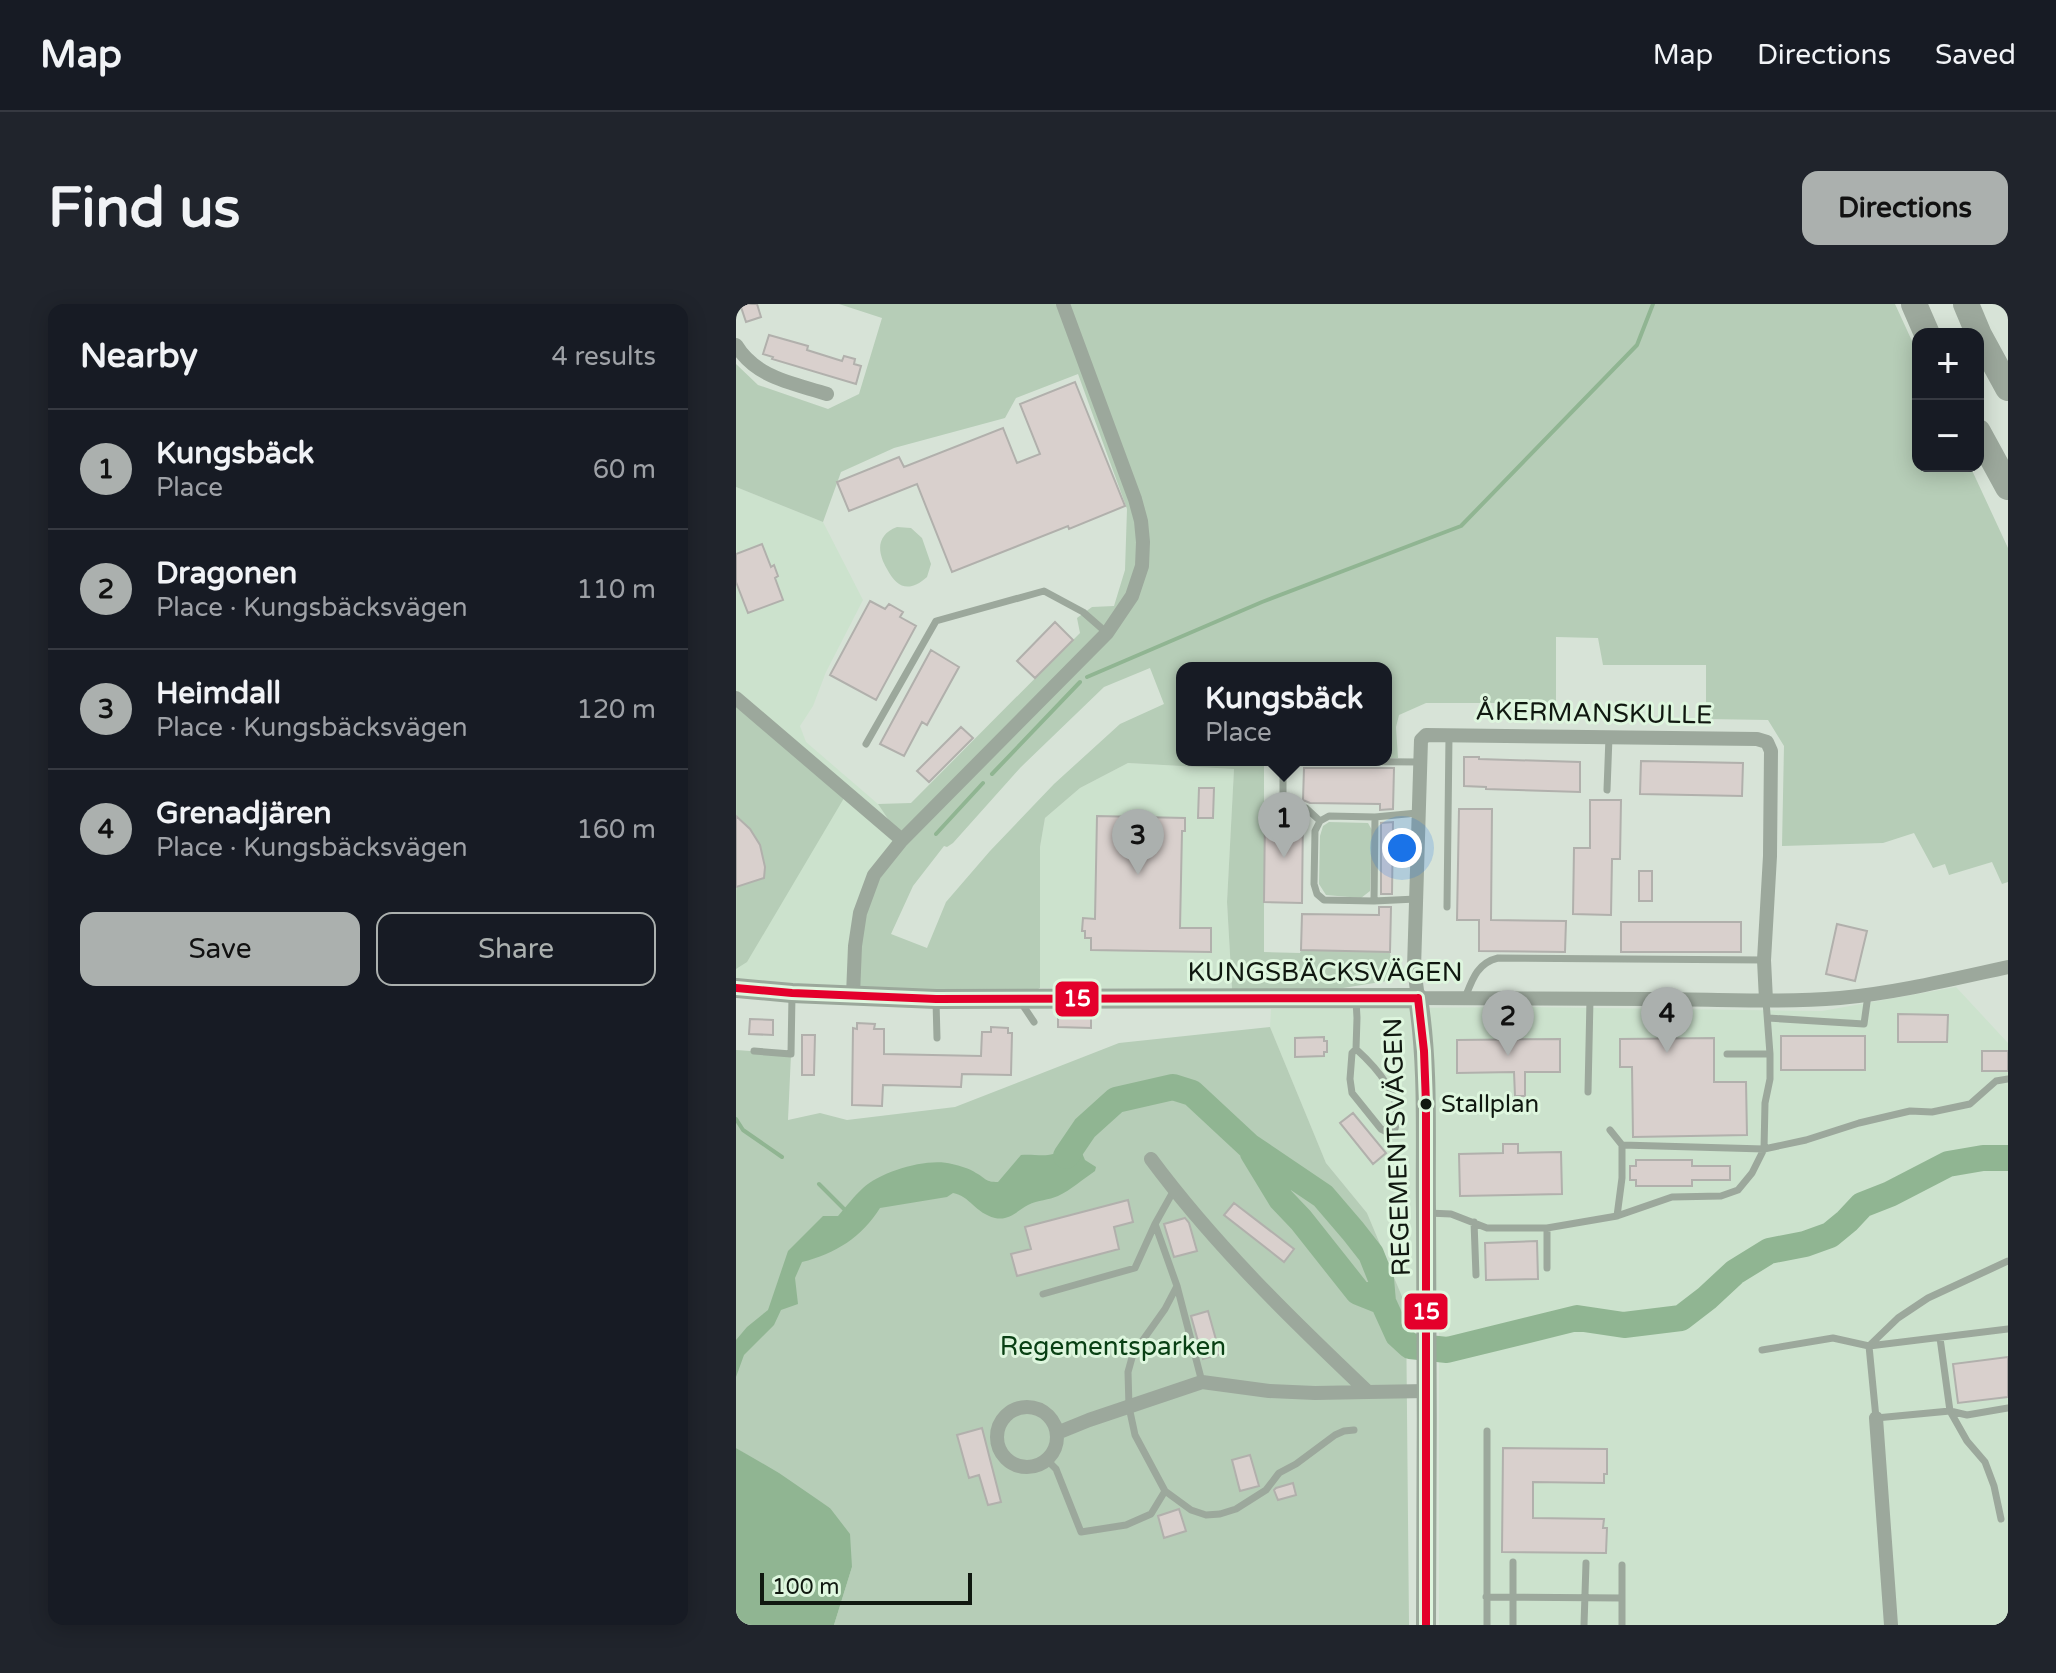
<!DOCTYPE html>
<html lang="en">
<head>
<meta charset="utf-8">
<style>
	body { margin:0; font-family:"Varela Round",sans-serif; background:#20242c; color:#f1f3f6 }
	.controls { position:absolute; right:24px; top:24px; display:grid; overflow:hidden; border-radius:16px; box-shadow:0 4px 20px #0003 }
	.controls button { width:72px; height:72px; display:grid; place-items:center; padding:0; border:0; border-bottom:2px solid #363941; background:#171b24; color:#f1f3f6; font:40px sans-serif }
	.scale { position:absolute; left:24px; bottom:20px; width:212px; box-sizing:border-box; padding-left:8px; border:4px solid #101810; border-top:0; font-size:22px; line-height:28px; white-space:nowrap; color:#101810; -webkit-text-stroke:6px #def6de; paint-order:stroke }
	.you { position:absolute; left:666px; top:544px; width:28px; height:28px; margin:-20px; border:6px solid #fff; border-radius:50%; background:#1a73e8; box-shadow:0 0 0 12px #1a73e833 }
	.badge { display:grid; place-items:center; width:52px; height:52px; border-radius:50%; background:#abb0ae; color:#111; font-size:26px; font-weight:700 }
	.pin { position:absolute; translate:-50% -66px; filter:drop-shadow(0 2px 4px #0008) }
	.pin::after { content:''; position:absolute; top:42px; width:28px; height:24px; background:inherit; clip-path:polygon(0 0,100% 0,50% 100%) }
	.popup { position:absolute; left:440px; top:358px; width:216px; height:104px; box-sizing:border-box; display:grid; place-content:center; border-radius:16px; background:#171b24; filter:drop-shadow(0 2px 6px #0005); font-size:26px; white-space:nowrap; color:#9ea1a6 }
	.popup b { font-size:30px; color:#f1f3f6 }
	.popup::after { content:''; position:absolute; left:50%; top:100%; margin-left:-16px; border:16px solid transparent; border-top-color:#171b24 }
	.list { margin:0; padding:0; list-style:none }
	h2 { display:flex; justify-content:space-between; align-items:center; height:104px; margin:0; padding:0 32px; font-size:34px }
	h2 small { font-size:26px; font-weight:400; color:#9ea1a6 }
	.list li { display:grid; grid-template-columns:52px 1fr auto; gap:24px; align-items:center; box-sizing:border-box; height:120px; padding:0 32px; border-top:2px solid #363941 }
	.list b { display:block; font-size:30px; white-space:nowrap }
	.list p { margin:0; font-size:26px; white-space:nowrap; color:#9ea1a6 }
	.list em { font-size:26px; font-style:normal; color:#9ea1a6 }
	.actions { display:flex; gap:16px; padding:24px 32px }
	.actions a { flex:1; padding:18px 0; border:2px solid #abb0ae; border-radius:16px; text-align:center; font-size:28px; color:#abb0ae }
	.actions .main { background:#abb0ae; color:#111 }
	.map { position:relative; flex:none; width:1272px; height:1321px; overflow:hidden; border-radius:16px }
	header { display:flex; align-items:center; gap:48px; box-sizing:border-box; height:112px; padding:0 40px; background:#171b24; border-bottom:2px solid #363941 }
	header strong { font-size:38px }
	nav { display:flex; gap:44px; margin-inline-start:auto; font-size:28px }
	.intro { display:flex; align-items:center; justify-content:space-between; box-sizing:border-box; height:192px; padding:0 48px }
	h1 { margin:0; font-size:56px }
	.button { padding:20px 36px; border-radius:16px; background:#abb0ae; color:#111; font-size:28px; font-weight:700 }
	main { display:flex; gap:48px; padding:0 48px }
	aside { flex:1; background:#171b24; border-radius:16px; box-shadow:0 4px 20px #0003 }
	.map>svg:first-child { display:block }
</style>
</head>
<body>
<header>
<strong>Map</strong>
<nav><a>Map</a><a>Directions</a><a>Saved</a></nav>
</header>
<div class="intro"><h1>Find us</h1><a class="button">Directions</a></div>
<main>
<aside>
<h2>Nearby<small>4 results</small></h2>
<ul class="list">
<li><span class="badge">1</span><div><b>Kungsbäck</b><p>Place</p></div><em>60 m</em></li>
<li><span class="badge">2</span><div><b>Dragonen</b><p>Place · Kungsbäcksvägen</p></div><em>110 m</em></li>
<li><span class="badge">3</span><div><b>Heimdall</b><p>Place · Kungsbäcksvägen</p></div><em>120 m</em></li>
<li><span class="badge">4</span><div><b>Grenadjären</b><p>Place · Kungsbäcksvägen</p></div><em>160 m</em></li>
</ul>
<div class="actions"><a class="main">Save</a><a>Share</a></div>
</aside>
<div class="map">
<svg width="1272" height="1321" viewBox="0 0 1272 1321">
	<rect width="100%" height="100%" fill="#d7e3d7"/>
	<path fill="#cce2cd" d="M0,183l87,35 40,78 -37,72 -13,34 -13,20 6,16 72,62 24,36 -49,155 -117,-9z
		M392,459l106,6 -7,133 5,87 -192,-1v-141l5,-29 35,-30z
		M1220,683l52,56v582h-569v-294l-33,-25 -39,-93 -41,-50 -56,-136 1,-18 251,-2 300,4z"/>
	<path fill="#b6cdb7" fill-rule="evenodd" d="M103,0h1056l23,50v112h52l38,82v334l-6,2 -10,-22 -43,13 -4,-11 -12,4 -19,-35 -31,10 -101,3 2,-100 -16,-26 -62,-1v-54h-103l-5,-27 -42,-1v66h-130l-27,12 -3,12 2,31h-12v-90h-204v92h82v192l36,1 1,-3 89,2 3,28 -69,11 -92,-2 -5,-87 7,-133 -106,-6 -48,25 -35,30 -5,29v141l-21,11 -166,-4 7,-82 42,-73 -24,-36 33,-1 169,-170 -3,-15 15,-11 22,-1 11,-36 2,-61 -49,-135 -62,24 -11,20 -111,30 -53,24 -18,50 -87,-35v-123l22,21 70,24 31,-15 23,-76zM414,364l14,36 -44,20 -66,60 -64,67 -44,51 -19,46 -36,-14 22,-48 31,-40 3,1 6,-4 68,-76 83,-80z
		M161,223l14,1 11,10 9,26 -4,13c-18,16 -30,11 -40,-8 -10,-17 -11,-34 10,-42z
		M0,394l111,95 -100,169 -11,7z
		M593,518l39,1 4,7 -2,61 -9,7 -35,-3 -7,-11 1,-48 3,-10z
		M534,723l56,136 41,50 39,93 3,319h-575l18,-58 -22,-59 -94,-60v-398l55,4 -3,66 32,-7 27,7 108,-13 164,-64z"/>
	<path fill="#90b592" d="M341,816l12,12 -7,21 3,7 11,7 -1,4c-12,8 -24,19 -37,25 -9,4 -20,4 -30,9 -11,6 -19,16 -33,13 -20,-5 -25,-22 -42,-25l-6,4 -67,11c-18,29 -45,46 -78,54l-7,16 3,26 -17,6 -7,15 -30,30 -8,22v-37l11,-13 21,-17 20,-59 35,-35h15c8,-9 16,-20 25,-28 18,-17 66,-31 89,-24 8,2 17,4 24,9 11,6 9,9 22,9l23,-27c9,-1 19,1 27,0 17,-1 23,-22 29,-35z
		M0,1144l43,25 51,35 20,26 2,33 -18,58h-98z"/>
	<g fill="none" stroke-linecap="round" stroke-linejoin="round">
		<path stroke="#90b592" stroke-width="4" d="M351,373l175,-75 199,-76 176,-181 16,-41
			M256,470l88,-92
			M200,530l47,-51
			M0,815l7,11 39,27
			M83,880l26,26"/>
		<path stroke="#90b592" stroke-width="26" d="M517,849l28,46 20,21 57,72 25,10
			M330,852l19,-28 31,-28 57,-13 19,6 57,53 74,50 30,35 18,23 10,25 2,23 15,33 12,11 37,4 130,-32 47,7 57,-7 26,-20 28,-26 34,-21 36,-7 25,-9 17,-14 15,-16 28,-11 58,-30 35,-6h25"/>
	</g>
	<path fill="#d9d0cd" stroke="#b1b0ac" stroke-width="2" d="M4,0h17l4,13 -15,5z
		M33,31l39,11 -1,4 35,11 2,-5 11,3 -1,5 7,2 -5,18 -84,-25 1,-2 -10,-3z
		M339,78l50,124 -56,23 -1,-3 -116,46 -35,-88 -68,27 -12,-29 62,-25 5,10 99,-39 14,35 23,-9 -20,-50z
		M26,240l9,23 3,-2 4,11 -3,2 8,22 -35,13 -12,-31v-28z
		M134,297l15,8 4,-5 14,8 -3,5 16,9 -40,74 -46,-25z
		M319,318l18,18 -38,38 -18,-17z
		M195,346l28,17 -32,58 -5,-3 -18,34 -24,-12z
		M225,423l12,11 -44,44 -12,-11z
		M728,453h15v2l101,3v30l-94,-3v-2l-22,-1z
		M905,457l102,2 -1,33 -102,-2z
		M568,464h90l-1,41 -13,1v-6l-70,-1 -7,-3z
		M463,484h15l-1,30h-15z
		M854,496h31l-1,59h-8l-1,56 -38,-1 1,-66h16z
		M723,505h33l-1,111 75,1 -1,31 -86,-1v-31h-22z
		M529,509l38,1 -1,89 -38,-1z
		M0,512l14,13 10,16 5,22 -1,11 -28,9z
		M361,512l88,2v13h-3l-2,97h31v24l-120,-2v-12h-6v-7h-3l1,-13 12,1z
		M657,518l-1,72h-11v-71z
		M903,567h13v30h-13z
		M643,603h12l-1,45 -89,-2 1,-36 77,1z
		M885,618h120v30h-120z
		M1101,620l30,7 -12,50 -29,-7z
		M322,708h33v16l-33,-1z
		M1162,710l50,1 -1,27h-49z
		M14,715l23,1v15l-24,-1z
		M121,719l18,1 -1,5h10v25l97,2 1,-24h9v-5l17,1v5h4l-1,42 -49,-1 -1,13 -78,-2 -1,21 -30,-1 1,-77 4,1z
		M66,731h13l-1,40h-12z
		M1045,732h84v34h-84z
		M588,733v4h3v11h-3v4l-29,1v-19z
		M978,734v44h32l1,53 -114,2 -1,-70h-12v-28z
		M824,735v33h-35v24h-10l-1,-24 -57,1v-33z
		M1246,747h26v20h-26z
		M617,809l33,40 -13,11 -33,-41z
		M767,840h15v9l43,-1 1,42 -102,2 -1,-42 44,-1z
		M900,856h56v6h38v14h-38v6h-56v-6h-6v-14h6z
		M392,896l5,22 -19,5 5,22 -102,27 -6,-22 20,-5 -6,-22z
		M498,899l60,46 -10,13 -60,-47z
		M449,914l4,5 8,28 -23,6 -10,-33z
		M801,937l1,38 -52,1 -1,-37z
		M472,1007l12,43 -17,5 -12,-43z
		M1272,1053v40l-50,6 -5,-39z
		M246,1124l19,74 -13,3 -9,-30 -10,3 -12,-43z
		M767,1144l104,1v25h-3v9l-71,-1v36l71,1 -1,9h4l-1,25 -104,-1z
		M514,1151l9,31 -19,5 -8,-31z
		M557,1179l3,12 -18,5 -4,-10 2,-2z
		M443,1205l7,22 -22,7 -6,-22z"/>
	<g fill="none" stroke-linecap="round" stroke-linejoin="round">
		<path stroke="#9ca89c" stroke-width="7" d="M130,440l70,-123 108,-30 39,21 24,21
			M871,486l2,-53
			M584,517l-14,-13 -23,-7v-40l136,1
			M680,595l-42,2 1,-84 42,-4
			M638,597l-50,-1 -7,-6 -3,-10 1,-53 5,-10 9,-5 46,1
			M711,603l2,-171
			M729,694c7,-18 12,-35 33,-40l266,2
			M620,696l1,18 -1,31 -4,4 -2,26 2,14 29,36 6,3 8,-3c10,-30 -18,-61 -39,-80
			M200,697l1,37
			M286,700l12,18
			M1032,714l96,6 4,-29
			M18,747l37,3 1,-59
			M991,750h43
			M852,788l2,-93
			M874,826l12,15v33l-5,38
			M886,841l142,4 42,-9 53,-17 51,-12 22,1 38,-8 26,-23 12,-2
			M438,886l-19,34 22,62 25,96
			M692,909l23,1 36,14h60l70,-12 55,-19 49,-1 17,-6 14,-17 12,-24 1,-46 5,-24v-25l-4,-53
			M738,918l2,53
			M811,924v40
			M441,982l-12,23 -32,45 -5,18 1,35 6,28 30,56 26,19 15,5 14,-1 16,-5 30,-19 13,-17 17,-9 39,-29 9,-4 10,-1
			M307,990l92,-26 20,-44
			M1204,1034l10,73 -74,7 -7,-72 139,-17
			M1026,1046l71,-12 36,8 29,-28 30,-20 80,-37
			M1214,1107l17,30 18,21 9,24 7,33
			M1214,1107l17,4 41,-7
			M751,1127v194
			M311,1156l9,9 25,63 45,-7 25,-11 14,-23
			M777,1258v63
			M750,1293l136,1
			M848,1321l2,-62
			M886,1321v-60"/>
		<path stroke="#9ca89c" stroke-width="14" d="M0,41c20,33 57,38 91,49
			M0,394l166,142
			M117,691l2,-49 5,-33 14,-38 28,-35 205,-207 25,-37 10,-30 1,-24 -2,-21 -6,-22 -72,-195
			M1030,696l-2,-40 6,-104 1,-105 -4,-9 -10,-3 -331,-4 -5,5 -7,228 4,30c77,1 155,0 232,1 63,0 127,4 190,-1 56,-5 113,-19 168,-31
			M415,855c63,85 140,160 217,233l59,-1
			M261 1133a30 30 0 1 1 60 0a30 30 0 1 1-60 0Z
			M1140,1114l15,207
			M321,1129l32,-13 113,-38 67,9 46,2 53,-1"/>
		<path stroke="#9ba89b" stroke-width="20" d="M0,684l56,5 144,6 482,-1c11,70 7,142 8,213 1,138 1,276 0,414"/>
		<path stroke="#9ca89c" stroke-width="26" d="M1178,0l13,30
			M1230,0l13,31 29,53
			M1242,128l30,55"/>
		<defs>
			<path id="bus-1" d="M0,684l56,5 144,6 482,-1
				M682,694l6,53 2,53v521"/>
		</defs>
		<use href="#bus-1" stroke="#def6de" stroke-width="14"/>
		<use href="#bus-1" stroke="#e4002b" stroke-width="8"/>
	</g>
	<circle fill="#101810" stroke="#def6de" stroke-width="3" cx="690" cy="800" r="7"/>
	<g text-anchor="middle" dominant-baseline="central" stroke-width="6" stroke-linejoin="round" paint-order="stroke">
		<g font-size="24" fill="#101810" stroke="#def6de" text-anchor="start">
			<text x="705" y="800">Stallplan</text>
		</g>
		<g font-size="26" fill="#101810" stroke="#def6de">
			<text transform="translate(858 409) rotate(1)">ÅKERMANSKULLE</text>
			<text x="589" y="668">KUNGSBÄCKSVÄGEN</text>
			<text transform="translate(661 843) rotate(-92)">REGEMENTSVÄGEN</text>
		</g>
		<g font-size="26" fill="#094014" stroke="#def6de">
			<text x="377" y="1042">Regementsparken</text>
		</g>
	</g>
	<g stroke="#def6de" stroke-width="3">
		<rect x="318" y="676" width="46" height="38" rx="8" fill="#e4002b"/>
		<rect x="667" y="988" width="46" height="39" rx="8" fill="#e4002b"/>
	</g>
	<g font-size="22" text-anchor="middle" font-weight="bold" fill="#fff">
		<text x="341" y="702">15</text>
		<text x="690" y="1015">15</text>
	</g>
</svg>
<div class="controls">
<button>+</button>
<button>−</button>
</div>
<div class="scale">100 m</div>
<div class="you"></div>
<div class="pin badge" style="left:548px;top:554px">1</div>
<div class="popup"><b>Kungsbäck</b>Place</div>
<div class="pin badge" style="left:772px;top:752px">2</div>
<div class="pin badge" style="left:402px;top:571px">3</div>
<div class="pin badge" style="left:931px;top:749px">4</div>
</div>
</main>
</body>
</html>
